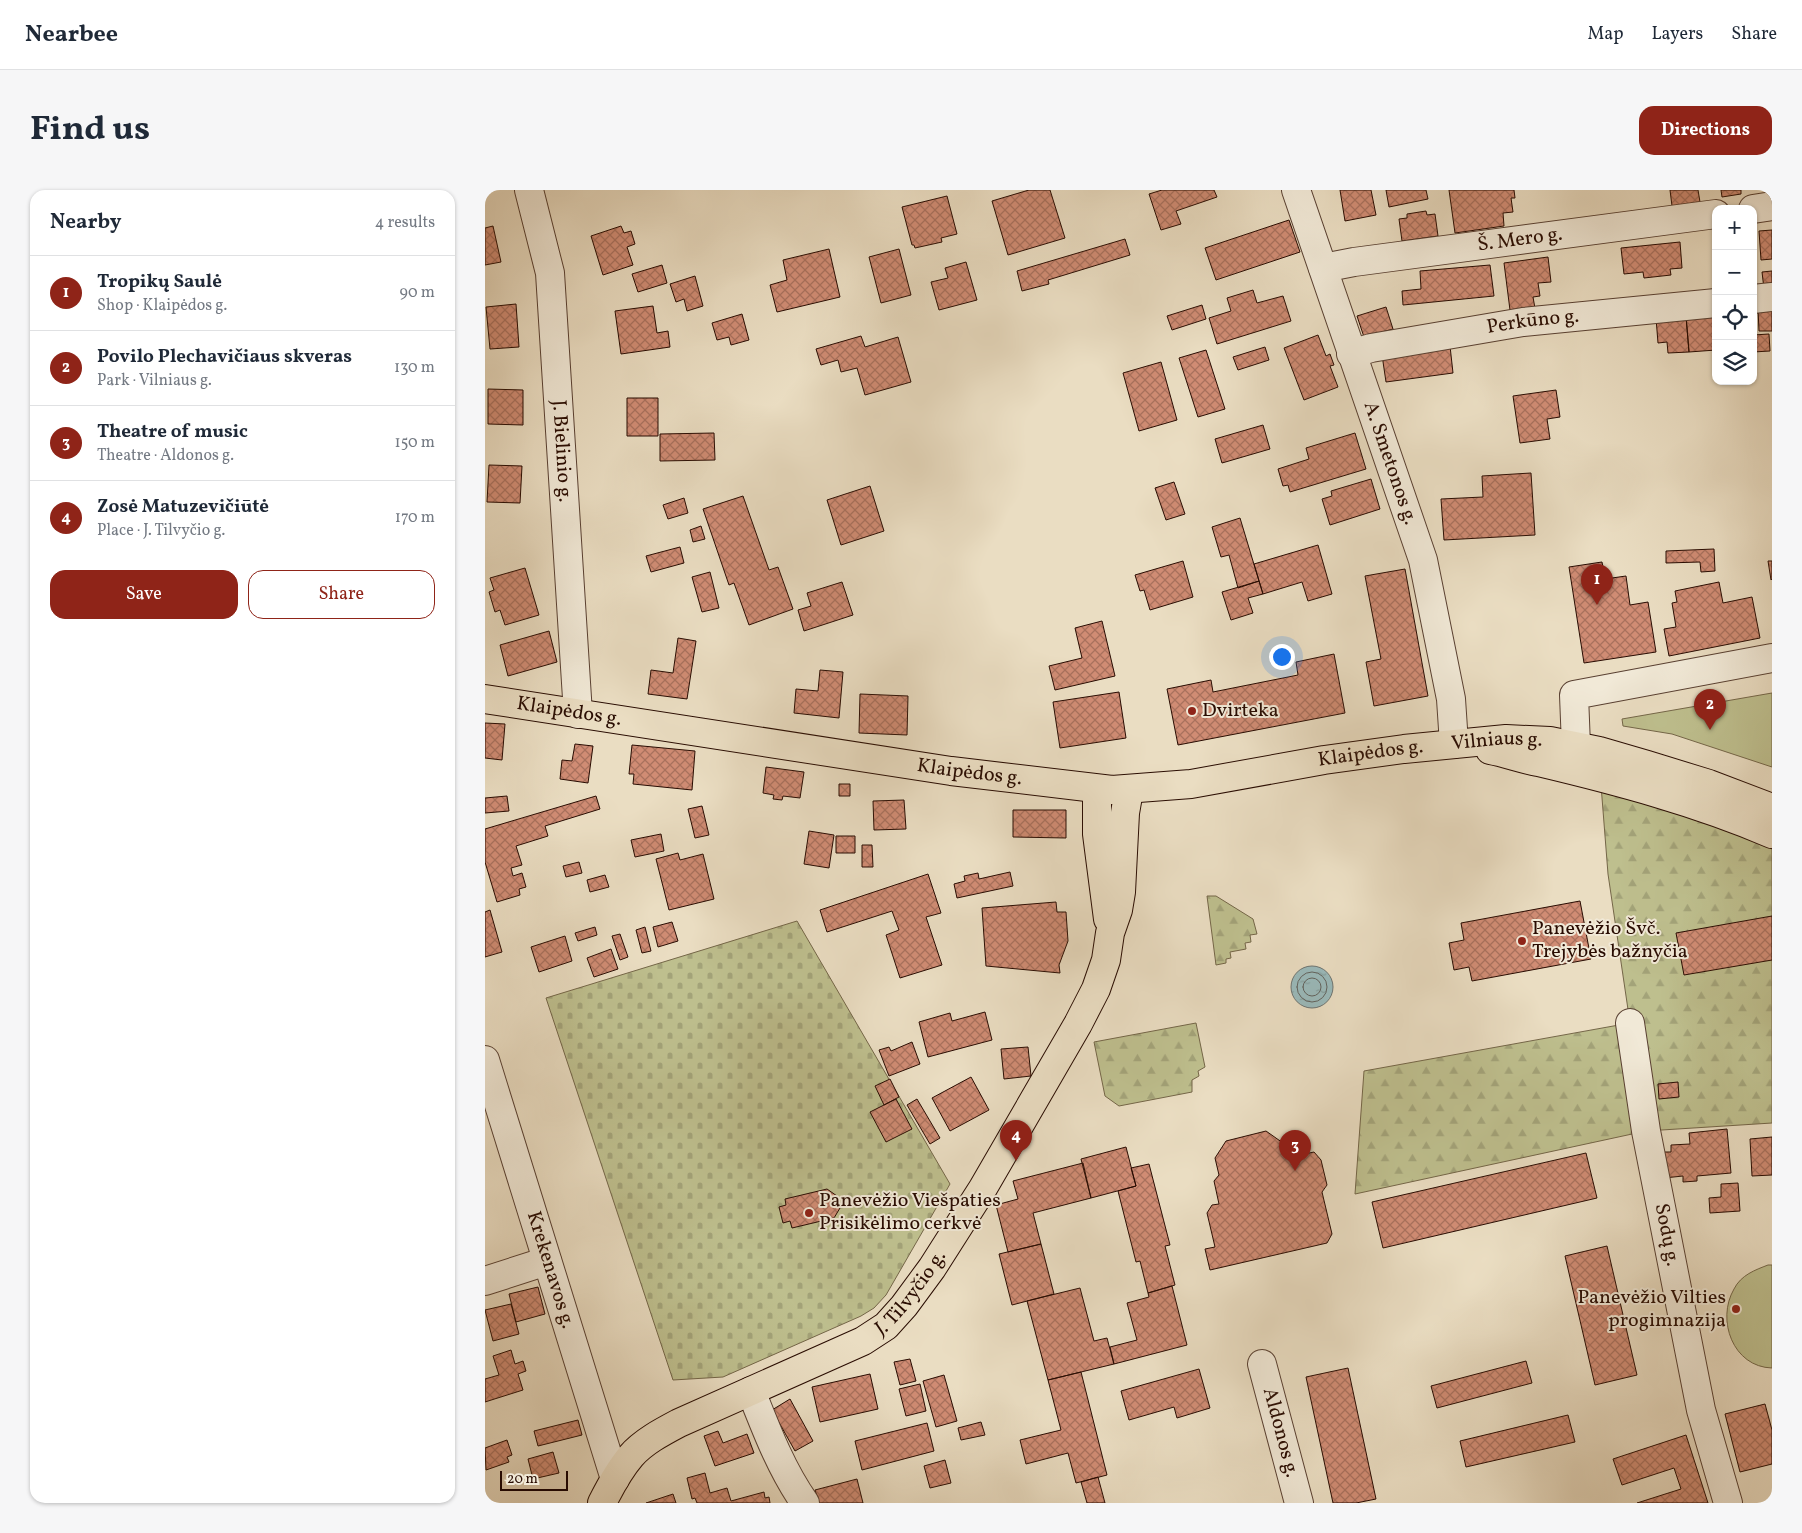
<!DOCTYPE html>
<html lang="en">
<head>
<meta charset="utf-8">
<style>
	body { margin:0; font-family:Vollkorn,serif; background:#f6f6f7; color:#1f2937 }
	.controls { position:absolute; right:15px; top:15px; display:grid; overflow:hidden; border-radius:10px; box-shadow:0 1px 4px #0004 }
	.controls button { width:45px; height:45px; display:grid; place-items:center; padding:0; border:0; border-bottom:1px solid #e0e1e3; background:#fff; color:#1f2937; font:25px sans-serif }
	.scale { position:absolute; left:15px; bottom:12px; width:68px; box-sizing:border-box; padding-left:5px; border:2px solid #290c02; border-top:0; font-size:14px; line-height:18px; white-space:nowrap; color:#290c02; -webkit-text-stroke:4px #f1e9d7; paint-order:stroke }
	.you { position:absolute; left:796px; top:466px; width:18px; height:18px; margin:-12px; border:4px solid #fff; border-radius:50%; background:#1a73e8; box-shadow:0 0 0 8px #1a73e833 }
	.badge { display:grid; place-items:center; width:32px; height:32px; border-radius:50%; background:#8f2418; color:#fff; font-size:16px; font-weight:700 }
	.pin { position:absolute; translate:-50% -41px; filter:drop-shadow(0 1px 2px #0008) }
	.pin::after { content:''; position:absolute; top:26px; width:18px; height:15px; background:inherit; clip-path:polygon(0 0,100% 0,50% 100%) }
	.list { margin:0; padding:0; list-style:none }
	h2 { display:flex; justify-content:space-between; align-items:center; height:65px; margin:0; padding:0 20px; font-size:21px }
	h2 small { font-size:16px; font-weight:400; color:#747a83 }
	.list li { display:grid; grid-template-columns:32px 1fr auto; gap:15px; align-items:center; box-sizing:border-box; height:75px; padding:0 20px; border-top:1px solid #e0e1e3 }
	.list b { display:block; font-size:19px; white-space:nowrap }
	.list p { margin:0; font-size:16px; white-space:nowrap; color:#747a83 }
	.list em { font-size:16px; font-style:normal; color:#747a83 }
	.actions { display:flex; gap:10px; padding:15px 20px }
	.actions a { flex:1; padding:11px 0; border:1px solid #8f2418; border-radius:15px; text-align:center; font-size:18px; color:#8f2418 }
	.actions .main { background:#8f2418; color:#fff }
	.icon { flex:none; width:28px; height:28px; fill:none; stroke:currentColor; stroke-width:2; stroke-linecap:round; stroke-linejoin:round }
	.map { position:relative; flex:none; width:1287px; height:1313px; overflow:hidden; border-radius:15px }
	header { display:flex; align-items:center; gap:30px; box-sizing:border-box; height:70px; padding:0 25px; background:#fff; border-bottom:1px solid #e0e1e3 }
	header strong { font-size:24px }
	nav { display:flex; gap:28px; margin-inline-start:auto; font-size:18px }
	.intro { display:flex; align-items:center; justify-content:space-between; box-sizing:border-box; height:120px; padding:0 30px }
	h1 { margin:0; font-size:35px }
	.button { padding:12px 22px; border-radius:15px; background:#8f2418; color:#fff; font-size:18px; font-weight:700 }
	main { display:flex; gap:30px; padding:0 30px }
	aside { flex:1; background:#fff; border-radius:15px; box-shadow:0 1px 4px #0004 }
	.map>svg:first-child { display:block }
</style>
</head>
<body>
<header>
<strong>Nearbee</strong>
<nav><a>Map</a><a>Layers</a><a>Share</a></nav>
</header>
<div class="intro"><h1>Find us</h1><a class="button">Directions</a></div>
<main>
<aside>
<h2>Nearby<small>4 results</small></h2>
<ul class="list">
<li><span class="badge">1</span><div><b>Tropikų Saulė</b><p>Shop · Klaipėdos g.</p></div><em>90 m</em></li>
<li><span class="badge">2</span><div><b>Povilo Plechavičiaus skveras</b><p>Park · Vilniaus g.</p></div><em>130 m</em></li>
<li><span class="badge">3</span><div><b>Theatre of music</b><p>Theatre · Aldonos g.</p></div><em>150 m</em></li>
<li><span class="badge">4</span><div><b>Zosė Matuzevičiūtė</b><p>Place · J. Tilvyčio g.</p></div><em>170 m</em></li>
</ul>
<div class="actions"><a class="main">Save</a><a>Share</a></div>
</aside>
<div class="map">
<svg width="1287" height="1313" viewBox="0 0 1287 1313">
	<defs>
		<pattern id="forest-firs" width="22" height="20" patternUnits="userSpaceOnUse" patternTransform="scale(1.25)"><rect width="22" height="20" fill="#bebf8e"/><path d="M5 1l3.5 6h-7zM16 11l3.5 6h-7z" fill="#a3a379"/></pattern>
		<pattern id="cemetery-stones" width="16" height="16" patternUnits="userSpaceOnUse" patternTransform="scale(1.25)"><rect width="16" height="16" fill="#bebf8e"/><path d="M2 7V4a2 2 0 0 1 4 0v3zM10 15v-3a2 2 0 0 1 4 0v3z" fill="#a3a379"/></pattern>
		<pattern id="water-ripples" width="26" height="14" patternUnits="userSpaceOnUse" patternTransform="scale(1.25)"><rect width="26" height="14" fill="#9ababb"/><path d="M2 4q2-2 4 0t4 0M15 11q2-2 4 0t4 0" fill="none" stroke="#859f9f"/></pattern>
		<pattern id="building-cross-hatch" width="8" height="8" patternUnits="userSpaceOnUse" patternTransform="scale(1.25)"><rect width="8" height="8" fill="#d08c74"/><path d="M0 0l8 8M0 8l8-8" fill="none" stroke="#a9715d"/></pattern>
	</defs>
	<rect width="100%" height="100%" fill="#eaddc2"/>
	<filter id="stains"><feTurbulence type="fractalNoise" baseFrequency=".004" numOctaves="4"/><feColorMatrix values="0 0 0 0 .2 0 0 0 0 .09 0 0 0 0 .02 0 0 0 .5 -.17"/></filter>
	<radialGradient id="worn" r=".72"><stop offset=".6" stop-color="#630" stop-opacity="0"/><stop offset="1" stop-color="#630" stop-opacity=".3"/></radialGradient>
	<path fill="#bebf8e" stroke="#746648" d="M1287,503v74l-100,-33 -49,-8 -1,-7z
		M1283,1075h4v103c-39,-1 -56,-48 -38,-79 7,-14 21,-19 34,-24z"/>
	<path fill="url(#forest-firs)" stroke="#746648" d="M1116,595l161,58 10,6v274l-126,8 -291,63 9,-123 266,-48 -22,-149z
		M731,706l37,23 4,15 -7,1 1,7 -6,1 1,6 -16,3 1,6 -5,1v4l-10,2 -9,-69z
		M711,833l9,44 -7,4 1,5 -7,4v12l-73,14 -14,-10 -11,-54z"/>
	<path fill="url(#cemetery-stones)" stroke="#746648" d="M312,731l153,263 -64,111 -12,13 -13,8 -138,61 -50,3 -127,-382z"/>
	<path fill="url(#water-ripples)" stroke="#6d7471" d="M806 797a21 21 0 1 1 42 0a21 21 0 1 1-42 0Z"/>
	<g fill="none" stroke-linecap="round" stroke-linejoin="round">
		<path stroke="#62635e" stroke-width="1" d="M812 797a15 15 0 1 1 30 0a15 15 0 1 1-30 0Z
			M818 797a9 9 0 1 1 18 0a9 9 0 1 1-18 0Z"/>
	</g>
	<path fill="url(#building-cross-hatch)" stroke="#290c02" d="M544,0h21l15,48 -57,17 -16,-54z
		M677,0h52l3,7 -41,14 5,13 -20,6 -12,-36z
		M855,0h31l5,25 -31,6z
		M901,0h40l2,9 -39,8z
		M964,0h65l1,8h-4l2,14 -10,1 1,13 -49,7z
		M1185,0h28l2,12 -28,4z
		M1236,0h20v4l-19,3z
		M462,6l10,38 -16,4 1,4 -27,6 -1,-3h-2l-10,-38z
		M941,21l1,4 8,-1 3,22 -36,5 -3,-22 8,-1v-4z
		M804,30l11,32 -84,28 -11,-32z
		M8,36l8,36 -16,3v-37z
		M136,36l3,7 7,-2 4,13 -8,3 6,18 -30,10 -12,-39z
		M1287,40v29l-11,1 -2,-29z
		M640,49l5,16 -82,25 1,4 -27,7 -5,-20z
		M1195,52l2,26 -12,1 1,6 -27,3 -1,-6 -19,2 -3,-26z
		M344,59l11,48 -63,15 -7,-27 17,-5 -4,-20z
		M414,59l12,46 -30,8 -12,-46z
		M1063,67l3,25 -13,1 2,13 -7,1 3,17 -25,4 -7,-55z
		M481,72l11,38 -38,10 -8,-28 17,-4 -3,-10z
		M177,75l5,18 -29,9 -6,-18z
		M1005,75l4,31 -91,9 -1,-14 19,-2 -1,-18z
		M1287,81v17l-8,1 -2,-17z
		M210,86l8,30 -16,5 -3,-12 -8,3 -6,-18z
		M768,100l4,13 26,-7 8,25 -74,23 -8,-26 22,-7 -4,-13z
		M31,114l3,43 -29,2 -4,-42z
		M717,115l4,14 -34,11 -5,-14z
		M168,116l4,27 11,-2 2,16 -49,7 -6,-43z
		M901,117l7,22 -29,8 -7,-21z
		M1287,118v23h-13l-1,-22z
		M1231,123v37l-27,2 -3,-36z
		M257,124l7,26 -18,5 -2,-8 -12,3 -5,-17z
		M1201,126l3,36 -21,1 -1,-11 -9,1 -2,-25z
		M1284,144l1,17 -17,1v-17z
		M833,145l8,21 4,-2 4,11 -4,1 8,21 -34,13 -20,-52z
		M376,146l4,11 33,-10 13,45 -46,13 -8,-27 -16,4 -3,-12 -17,5 -5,-16z
		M965,156l3,27 -67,9 -4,-27z
		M780,157l4,13 -31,10 -5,-13z
		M721,160l19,59 -27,8 -19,-59z
		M676,172l16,58 -38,11 -16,-58z
		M3,199l35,1v35l-35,-1z
		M1071,200l4,27 -13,2 3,20 -30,4 -7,-47z
		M142,208h31v38h-31z
		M778,235l7,24 -48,14 -7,-24z
		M229,243l1,27 -55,1v-27z
		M870,243l11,36 -76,23 -2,-7 -5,1 -5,-17 31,-10 -3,-11z
		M4,275l33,1 -2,37 -33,-1z
		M1046,283l4,62 -91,5 -3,-41 42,-2 -1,-21z
		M886,289l9,30 -50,16 -8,-26 10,-3 -1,-5z
		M689,292l11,32 -19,6 -11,-32z
		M385,296l14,45 -43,14 -14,-45z
		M258,306l26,74 9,-3 15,42 -44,16 -15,-42 -5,2 -26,-76z
		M199,308l4,15 -20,6 -5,-14z
		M755,328l19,63 -21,7 -9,-33 -8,2 -9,-30z
		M216,336l4,13 -12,3 -3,-12z
		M833,355l14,49 -24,7 -6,-19 -39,12 -9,-30z
		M195,357l4,16 -33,9 -5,-16z
		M1229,359l1,22 -14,1 -1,-10 -34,1v-12z
		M698,371l10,36 -43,13 -6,-20 -4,1 -5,-16z
		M1283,371h4v18l-1,1z
		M1117,372l3,17 21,-3 4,29 18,-3 8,50 -72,11 -15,-96z
		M40,378l14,47 -34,10 -5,-15 -5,2 -6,-20 5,-2 -4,-12z
		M920,379l23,127 -54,10 -8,-44 15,-3 -16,-83z
		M225,382l9,36 -17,4 -10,-35z
		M774,391l4,13 -15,4 5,15 -22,7 -9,-28z
		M357,392l11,33 -49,16 -6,-21 13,-4 -4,-13z
		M1234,392l4,21 29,-6 8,41 -91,18 -5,-27 12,-2 -4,-24 5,-1 -2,-11z
		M617,431l13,55 -60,14 -6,-24 33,-8 -7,-30z
		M64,441l8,31 -49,14 -8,-31z
		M193,448l18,3 -9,58 -39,-5 3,-24 22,3z
		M849,464l11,59 -167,32 -11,-56 44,-9 2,12 85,-17 -2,-13z
		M335,480l23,2 -4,46 -45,-5 2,-24 22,2z
		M634,502l7,46 -66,10 -7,-46z
		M375,504l48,2 -1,39 -48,-2z
		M0,533l20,1 -3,36 -17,-2z
		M90,554l18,2 -5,37 -28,-4 2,-19 10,1z
		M147,555l63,6 -3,39 -59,-6 1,-10h-5z
		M281,577l38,5 -4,26 -17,-2 -1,4 -9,-1 1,-4 -11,-2z
		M354,594h11v12h-11z
		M22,606l2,15 -24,2v-15z
		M111,606l4,13 -55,17 3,10 -32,10 6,19 -11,3 2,8 9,-3 4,14 -7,2 1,6 -23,7 -12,-40v-33z
		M419,610l2,29 -32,1 -1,-29z
		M217,616l7,29 -14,3 -7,-29z
		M528,620h53v28l-53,-1z
		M324,641l25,4 -5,33 -25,-4z
		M176,644l3,17 -29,6 -4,-17z
		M351,646h19v17h-19z
		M377,655h10l1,22h-11z
		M193,663l2,7 23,-6 11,45 -45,11 -13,-51z
		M94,672l3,11 -16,4 -3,-11z
		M525,682l3,14 -56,12 -3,-14 11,-3 -1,-5 14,-3 1,6z
		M443,684l13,39 -15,4 16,48 -42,13 -14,-43 13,-5 -7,-19 -65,21 -7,-22z
		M120,685l4,12 -19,5 -3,-12z
		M1095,711l11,58 -119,22 -3,-14 -15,3 -5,-27 15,-3 -3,-17z
		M571,712l1,10h9l2,29 -9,24 1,8 -74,-7 -4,-58z
		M5,720l12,42 -17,5v-45z
		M1287,726v44l-88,15 -8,-42z
		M187,732l6,19 -20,6 -5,-20z
		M110,737l2,8 -19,6 -3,-8z
		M160,737l6,24 -9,2 -6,-23z
		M135,744l8,23 -8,3 -8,-24z
		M80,746l7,25 -33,11 -8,-25z
		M126,759l7,20 -24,8 -7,-19z
		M500,822l7,28 -64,17 -9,-35 31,-9 2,8z
		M427,852l8,22 -31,12 -10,-26 10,-3 2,4z
		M543,857l3,29 -27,3 -3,-30z
		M486,887l18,33 -39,21 -18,-33z
		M405,889l9,18 -15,8 -9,-19z
		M1193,892l1,15 -20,2 -1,-15z
		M411,909l16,30 -26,13 -16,-30z
		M432,909l23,39 -10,6 -23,-39z
		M1242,939l4,44 -34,3v5l-14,1v-6l-19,2 -2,-26h9v-7l19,-1 -1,-11z
		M781,941l17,12 3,15 28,-6 7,8 6,25 -5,7 10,42 -5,9 -117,27 -5,-21 10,-2 -8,-34 5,-8 7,-1 -5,-23 5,-6 -4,-17 11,-17z
		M1287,947v38l-20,1 -2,-37z
		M641,957l10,39 -45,12 -10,-39z
		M1101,963l11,45 -214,50 -11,-46z
		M598,973l8,35 -58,15 8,31 -33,8 -12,-47 22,-6 -5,-18z
		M664,974l21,81 -5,1 10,39 -27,8 -8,-32 -4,1 -18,-71 18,-5 -5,-18z
		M1253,993l2,28 -30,2 -1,-15 12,-1v-13z
		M342,999l10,7 3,12 -6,10 -42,10 -2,-7 -7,2 -4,-16 7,-2 -1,-6z
		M556,1054l13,50 -42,11 -13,-51z
		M1122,1056l30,129 -42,10 -30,-129z
		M687,1096l15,59 -73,19 -4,-17 27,-7 -10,-37 22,-6 -1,-4z
		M53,1097l7,27 -29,8 -7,-28z
		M595,1098l14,53 13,-3 7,26 -66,16 -21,-79z
		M26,1114l8,30 -26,7 -8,-31z
		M26,1160l4,14 8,-3 3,10 -8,3 5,16 -38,12v-23l14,-4 -6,-19z
		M425,1169l6,22 -16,4 -6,-23z
		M1041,1171l6,22 -95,25 -6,-22z
		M863,1178l28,131 -20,4h-23l-27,-126z
		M714,1179l11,39 -33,10 -3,-11 -45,13 -8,-29z
		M596,1182l26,103 -31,8 -8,-30 -42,11 -6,-24 41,-10 -13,-50z
		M385,1184l8,35 -58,13 -8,-35z
		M459,1185l13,46 -21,6 -13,-46z
		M435,1194l6,27 -20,5 -7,-27z
		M305,1209l23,42 -18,10 -23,-41z
		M1280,1214l7,26v34l-32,8 -15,-58z
		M1083,1225l7,27 -109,25 -6,-26z
		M93,1230l4,15 -44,11 -4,-15z
		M496,1232l4,13 -24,5 -3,-12z
		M442,1233l7,28 -72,19 -7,-29z
		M233,1241l5,12 24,-9 7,19 -39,13 -11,-30z
		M1201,1245l22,68h-71l44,-14 -7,-21 -52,17 -9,-26z
		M22,1250l5,15 -5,2 2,5 -23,8 -1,-22z
		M68,1262l6,21 -26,6 -5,-20z
		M460,1270l6,23 -21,5 -6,-22z
		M220,1283l5,20 17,-5 4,13 33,-9 1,6 4,-1 1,6h-73l-2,-5 -3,1 -5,-21z
		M613,1287l7,26h-18l-6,-21z
		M372,1289l6,24h-44l-4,-13z
		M188,1304l3,9h-30z"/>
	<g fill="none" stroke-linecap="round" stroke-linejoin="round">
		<defs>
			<g id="minor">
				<path id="s1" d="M44,0l21,83 28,441"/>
				<path id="s2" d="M811,0l127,370 28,139 3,45"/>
				<path d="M1268,19l19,-3"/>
				<path id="s3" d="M838,78l31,-6 362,-48"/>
				<path d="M1268,109l19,-2"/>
				<path id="s4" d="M866,164l20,-6 152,-26 193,-19"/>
				<path d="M1087,578l4,-22 -2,-51 198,-37"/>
				<path id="s5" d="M1145,833l16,108 55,279 27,93"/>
				<path id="s6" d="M0,870l130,419"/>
				<path d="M0,1091l62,-20"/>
				<path id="s7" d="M777,1174l37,139"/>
				<path d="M266,1201c15,38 30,78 54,112"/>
			</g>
			<g id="major">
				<path d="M612,599v45l11,85"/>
				<path id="s8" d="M117,1313c8,-16 17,-33 29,-47 12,-14 31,-24 48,-33l184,-82 23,-15 18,-20 28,-38 51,-80 95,-164 18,-35 10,-29 4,-27 8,-23 3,-18 4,-79 4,-23"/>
			</g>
			<g id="highway">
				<path id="s9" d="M0,509l466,72 161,19 79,-6 133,-24 80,-11 102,-10 44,2 49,10 48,14 62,19 63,24"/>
				<path d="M1005,560c16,3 32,9 48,12 80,19 159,40 234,72"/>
			</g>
		</defs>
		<use href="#minor" stroke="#594032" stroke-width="30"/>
		<use href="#major" stroke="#290c02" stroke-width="30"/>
		<use href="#highway" stroke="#290c02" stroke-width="30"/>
		<use href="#minor" stroke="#f1e9d7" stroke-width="28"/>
		<use href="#major" stroke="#eaddc2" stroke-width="28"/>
		<use href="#highway" stroke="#eaddc2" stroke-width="28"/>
	</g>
	<g fill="#8f2418" stroke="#f1e9d7" stroke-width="2">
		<circle cx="707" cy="521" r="5"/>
		<circle cx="1037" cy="751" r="5"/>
		<circle cx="324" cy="1023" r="5"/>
		<circle cx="1251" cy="1119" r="5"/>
	</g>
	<g text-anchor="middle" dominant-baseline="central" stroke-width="4" stroke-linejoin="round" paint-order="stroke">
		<g font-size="20" fill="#290c02" stroke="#f1e9d7">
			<text stroke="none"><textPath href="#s3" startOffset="199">Š. Mero g.</textPath></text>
			<text stroke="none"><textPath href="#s4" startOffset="185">Perkūno g.</textPath></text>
			<text stroke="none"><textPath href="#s1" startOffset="264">J. Bielinio g.</textPath></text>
			<text stroke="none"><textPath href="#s2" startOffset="289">A. Smetonos g.</textPath></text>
			<text stroke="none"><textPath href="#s9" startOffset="85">Klaipėdos g.</textPath></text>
			<text stroke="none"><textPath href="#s9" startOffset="1022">Vilniaus g.</textPath></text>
			<text stroke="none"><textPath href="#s9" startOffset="895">Klaipėdos g.</textPath></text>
			<text stroke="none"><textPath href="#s9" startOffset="490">Klaipėdos g.</textPath></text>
			<text stroke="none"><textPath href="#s5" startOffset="215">Sodų g.</textPath></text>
			<text stroke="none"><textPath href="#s6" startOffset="220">Krekenavos g.</textPath></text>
			<text stroke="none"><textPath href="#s8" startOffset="384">J. Tilvyčio g.</textPath></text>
			<text stroke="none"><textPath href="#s7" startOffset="71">Aldonos g.</textPath></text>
		</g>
		<g font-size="20" fill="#290c02" stroke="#f1e9d7" text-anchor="start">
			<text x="717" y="521">Dvirteka</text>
			<text x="1047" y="739">Panevėžio Švč.<tspan x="1047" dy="23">Trejybės bažnyčia</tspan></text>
			<text x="334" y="1011">Panevėžio Viešpaties<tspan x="334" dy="23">Prisikėlimo cerkvė</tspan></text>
			<text x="1241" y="1108" text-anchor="end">Panevėžio Vilties<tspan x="1241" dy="23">progimnazija</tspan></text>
		</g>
	</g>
	<rect width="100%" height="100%" filter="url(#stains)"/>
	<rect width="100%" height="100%" fill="url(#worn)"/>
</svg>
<div class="controls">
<button>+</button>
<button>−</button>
<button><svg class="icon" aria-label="locate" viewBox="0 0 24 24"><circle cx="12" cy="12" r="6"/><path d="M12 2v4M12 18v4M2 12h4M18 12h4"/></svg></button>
<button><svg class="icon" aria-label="layers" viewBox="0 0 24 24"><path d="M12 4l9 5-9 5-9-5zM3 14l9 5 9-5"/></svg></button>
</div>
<div class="scale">20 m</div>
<div class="you"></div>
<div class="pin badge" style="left:1112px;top:415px">1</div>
<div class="pin badge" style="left:1225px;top:540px">2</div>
<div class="pin badge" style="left:810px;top:981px">3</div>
<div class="pin badge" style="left:531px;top:971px">4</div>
</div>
</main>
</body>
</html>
